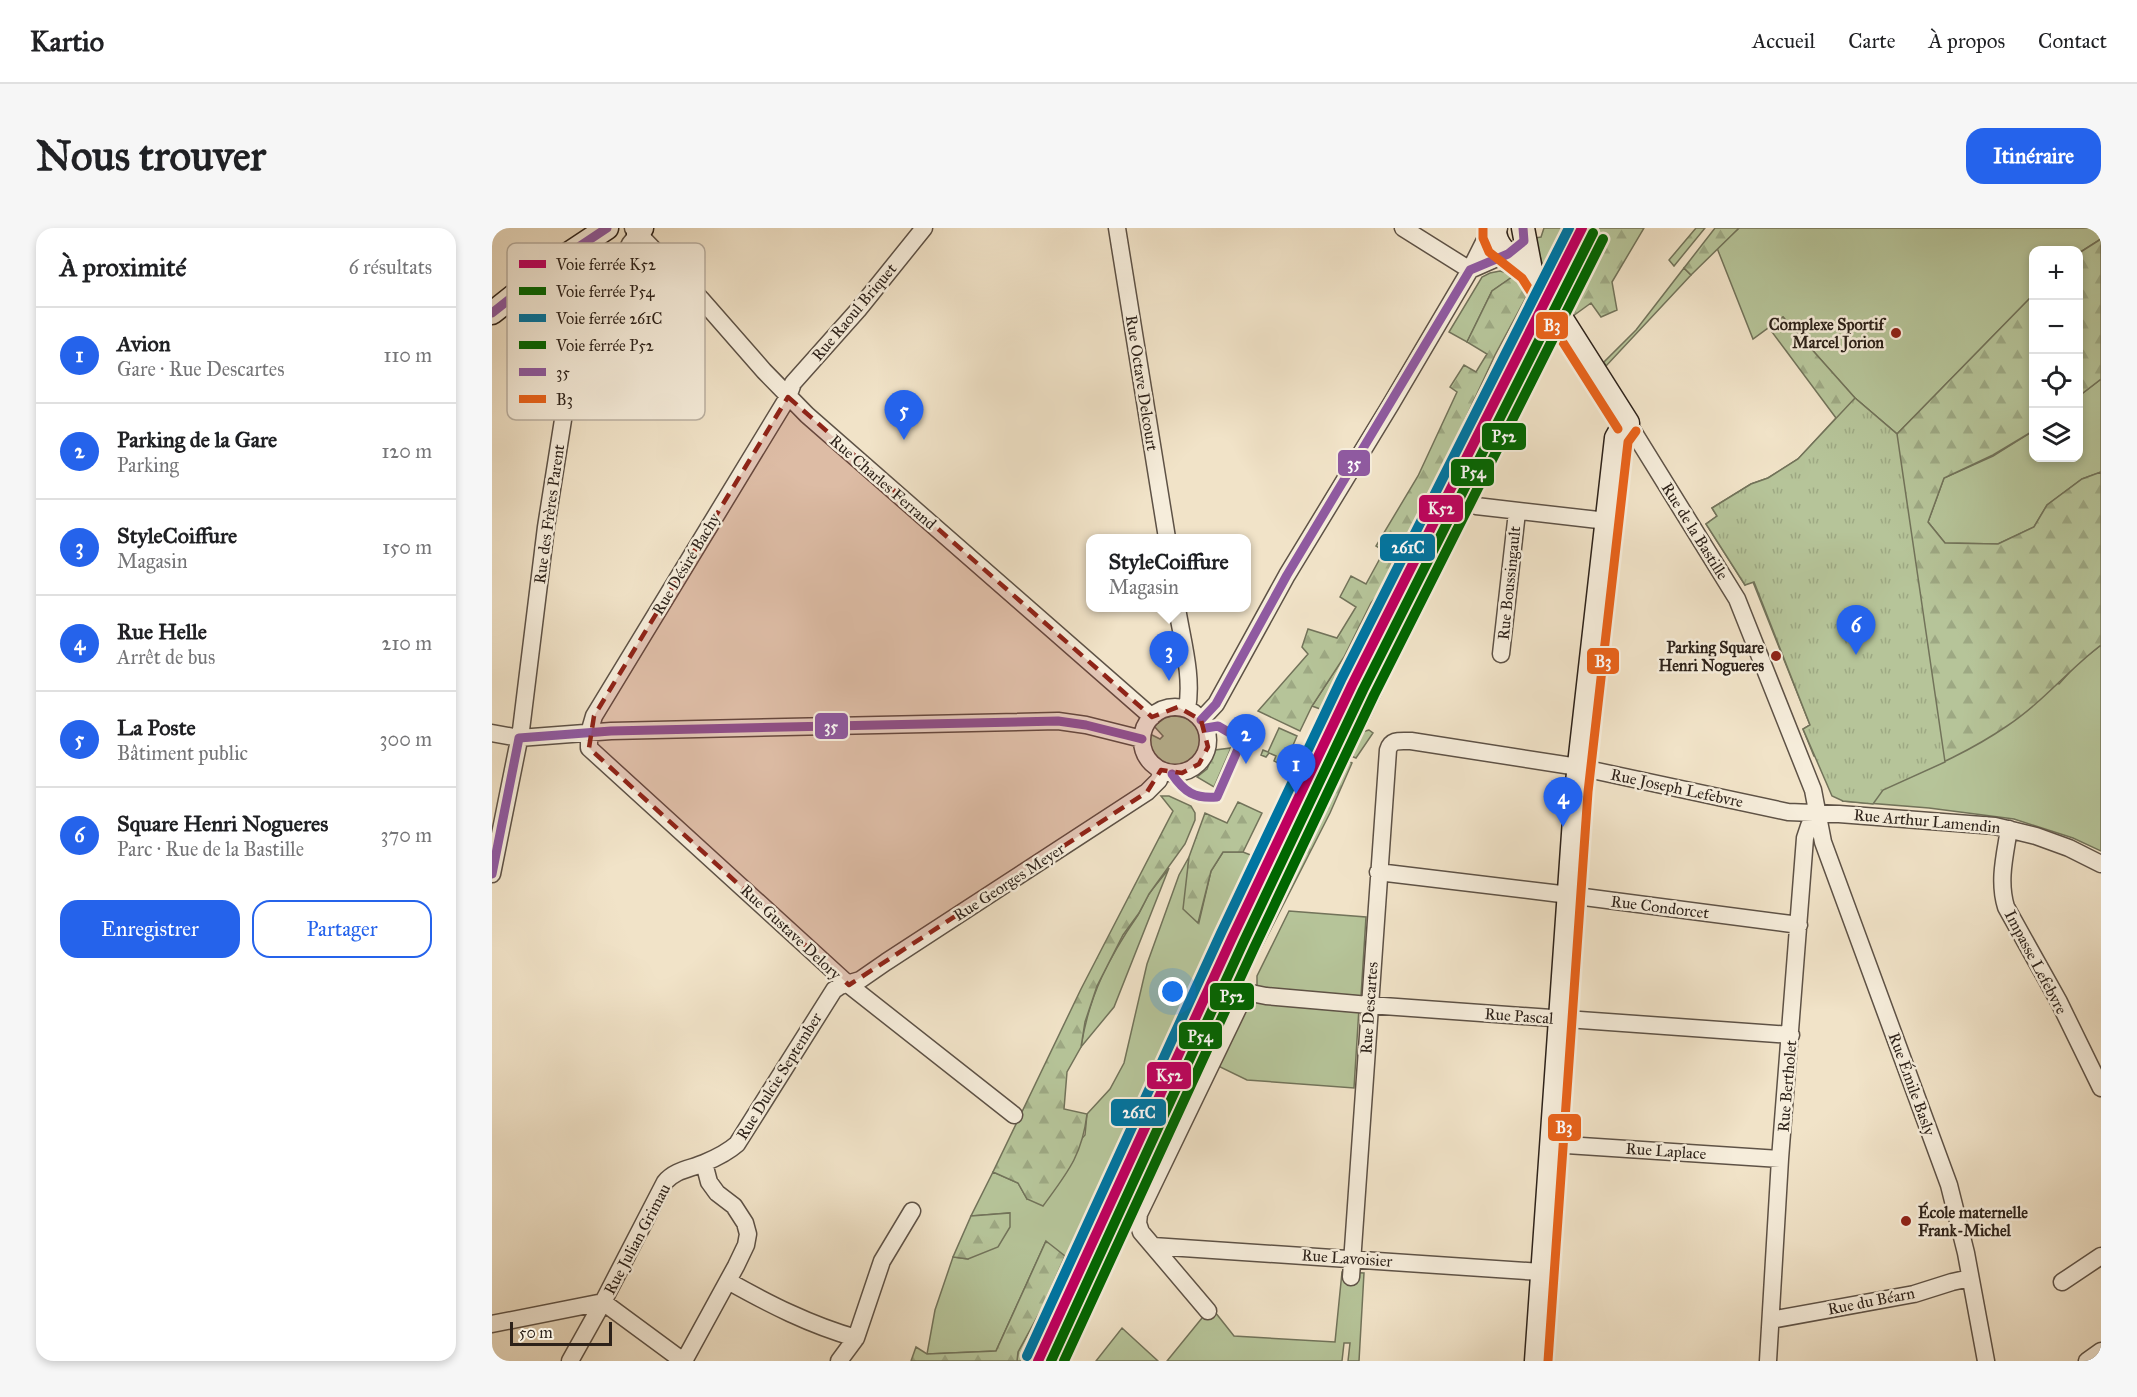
<!DOCTYPE html>
<html lang="fr">
<head>
<meta charset="utf-8">
<style>
	body { margin:0; font-family:"IM FELL Great Primer",serif; background:#f6f6f6; color:#202124 }
	.controls { position:absolute; right:18px; top:18px; display:grid; overflow:hidden; border-radius:12px; box-shadow:0 3px 9px #0003 }
	.controls button { width:54px; height:54px; display:grid; place-items:center; padding:0; border:0; border-bottom:2px solid #e0e0e0; background:#fff; color:#202124; font:30px sans-serif }
	.scale { position:absolute; left:18px; bottom:15px; width:102px; box-sizing:border-box; padding-left:6px; border:3px solid #2d221a; border-top:0; font-size:16px; line-height:21px; white-space:nowrap; color:#2d221a; -webkit-text-stroke:4px #f6eddb; paint-order:stroke }
	.you { position:absolute; left:681px; top:764px; width:21px; height:21px; margin:-15px; border:4px solid #fff; border-radius:50%; background:#1a73e8; box-shadow:0 0 0 9px #1a73e833 }
	.badge { display:grid; place-items:center; width:39px; height:39px; border-radius:50%; background:#2563eb; color:#fff; font-size:20px; font-weight:700 }
	.pin { position:absolute; translate:-50% -50px; filter:drop-shadow(0 2px 3px #0008) }
	.pin::after { content:''; position:absolute; top:32px; width:21px; height:18px; background:inherit; clip-path:polygon(0 0,100% 0,50% 100%) }
	.popup { position:absolute; left:594px; top:306px; width:165px; height:78px; box-sizing:border-box; display:grid; place-content:center; border-radius:12px; background:#fff; filter:drop-shadow(0 2px 4px #0005); font-size:20px; white-space:nowrap; color:#757577 }
	.popup b { font-size:22px; color:#202124 }
	.popup::after { content:''; position:absolute; left:50%; top:100%; margin-left:-12px; border:12px solid transparent; border-top-color:#fff }
	.list { margin:0; padding:0; list-style:none }
	h2 { display:flex; justify-content:space-between; align-items:center; height:78px; margin:0; padding:0 24px; font-size:26px }
	h2 small { font-size:20px; font-weight:400; color:#757577 }
	.list li { display:grid; grid-template-columns:39px 1fr auto; gap:18px; align-items:center; box-sizing:border-box; height:96px; padding:0 24px; border-top:2px solid #e0e0e0 }
	.list b { display:block; font-size:22px; white-space:nowrap }
	.list p { margin:0; font-size:20px; white-space:nowrap; color:#757577 }
	.list em { font-size:20px; font-style:normal; color:#757577 }
	.actions { display:flex; gap:12px; padding:18px 24px }
	.actions a { flex:1; padding:14px 0; border:2px solid #2563eb; border-radius:18px; text-align:center; font-size:21px; color:#2563eb }
	.actions .main { background:#2563eb; color:#fff }
	.icon { flex:none; width:33px; height:33px; fill:none; stroke:currentColor; stroke-width:2; stroke-linecap:round; stroke-linejoin:round }
	.map { position:relative; flex:none; width:1609px; height:1133px; overflow:hidden; border-radius:18px }
	header { display:flex; align-items:center; gap:36px; box-sizing:border-box; height:84px; padding:0 30px; background:#fff; border-bottom:2px solid #e0e0e0 }
	header strong { font-size:28px }
	nav { display:flex; gap:33px; margin-inline-start:auto; font-size:21px }
	.intro { display:flex; align-items:center; justify-content:space-between; box-sizing:border-box; height:144px; padding:0 36px }
	h1 { margin:0; font-size:42px }
	.button { padding:15px 27px; border-radius:18px; background:#2563eb; color:#fff; font-size:21px; font-weight:700 }
	main { display:flex; gap:36px; padding:0 36px }
	aside { flex:1; background:#fff; border-radius:18px; box-shadow:0 3px 9px #0003 }
	.map>svg:first-child { display:block }
</style>
</head>
<body>
<header>
<strong>Kartio</strong>
<nav><a>Accueil</a><a>Carte</a><a>À propos</a><a>Contact</a></nav>
</header>
<div class="intro"><h1>Nous trouver</h1><a class="button">Itinéraire</a></div>
<main>
<aside>
<h2>À proximité<small>6 résultats</small></h2>
<ul class="list">
<li><span class="badge">1</span><div><b>Avion</b><p>Gare · Rue Descartes</p></div><em>110 m</em></li>
<li><span class="badge">2</span><div><b>Parking de la Gare</b><p>Parking</p></div><em>120 m</em></li>
<li><span class="badge">3</span><div><b>StyleCoiffure</b><p>Magasin</p></div><em>150 m</em></li>
<li><span class="badge">4</span><div><b>Rue Helle</b><p>Arrêt de bus</p></div><em>210 m</em></li>
<li><span class="badge">5</span><div><b>La Poste</b><p>Bâtiment public</p></div><em>300 m</em></li>
<li><span class="badge">6</span><div><b>Square Henri Nogueres</b><p>Parc · Rue de la Bastille</p></div><em>370 m</em></li>
</ul>
<div class="actions"><a class="main">Enregistrer</a><a>Partager</a></div>
</aside>
<div class="map">
<svg width="1609" height="1133" viewBox="0 0 1609 1133">
	<defs>
		<pattern id="forest-firs" width="22" height="20" patternUnits="userSpaceOnUse" patternTransform="scale(1.5)"><rect width="22" height="20" fill="#b6c499"/><path d="M5 1l3.5 6h-7zM16 11l3.5 6h-7z" fill="#9da883"/></pattern>
		<pattern id="park-tufts" width="24" height="20" patternUnits="userSpaceOnUse" patternTransform="scale(1.5)"><rect width="24" height="20" fill="#b6c499"/><path d="M3 7l-1-3M5 7V3M7 7l1-3M15 17l-1-3M17 17v-4M19 17l1-3" fill="none" stroke="#9da883"/></pattern>
	</defs>
	<rect width="100%" height="100%" fill="#f1e3c8"/>
	<filter id="stains"><feTurbulence type="fractalNoise" baseFrequency=".00333" numOctaves="4"/><feColorMatrix values="0 0 0 0 .2 0 0 0 0 .09 0 0 0 0 .02 0 0 0 .5 -.17"/></filter>
	<radialGradient id="worn" r=".72"><stop offset=".6" stop-color="#630" stop-opacity="0"/><stop offset="1" stop-color="#630" stop-opacity=".3"/></radialGradient>
	<path fill="#b6c499" stroke="#72735a" stroke-width="1.5" d="M1052,0h19l-20,39 -8,-29 6,-1z
		M1247,0h362v11l-22,14 -1,-3h-44l-1,45 -136,139 -42,-36 -72,-81 -30,22 -36,-91z
		M1192,40l7,7 -85,91 -2,-4 32,-32z
		M1008,43l15,4 -23,16 -25,51 -18,-10 33,-55 8,-4z
		M1053,87l10,17 -89,183 -6,-11 21,-35 19,-39 -9,-14z
		M1609,151v93l-19,7 -35,26 -13,22 -36,17 -53,-1 -17,-21 16,-44 49,-22 40,-25 1,27h44l1,-62z
		M932,334l15,11 -73,154 -13,-22z
		M1261,354l306,102 19,-21 23,-18v206l-28,-13 -59,-19 -85,-11 -86,-7 16,-19 -24,-21 -21,-5 -11,-27 7,-4z
		M888,364l-57,118 -11,-4 32,-49 27,-54z
		M680,488c11,0 22,4 27,15 17,41 -57,54 -49,3l10,5 3,-3 -9,-10 11,-8z
		M787,500l18,8 -13,30 -10,-5 2,-5 -7,-3 -3,4 -5,-2 2,-5 5,2z
		M877,502l4,3 -17,25 -20,-8c6,-11 21,-17 33,-20z
		M731,624h20l10,4 -20,43 4,2 -212,460h-8l1,-9 24,-44 4,-67 -50,110 -69,3 8,-44 18,-53 15,2 41,-46 -38,3 22,-44 25,11 9,16 58,-64 2,-21 23,-25 14,-26 23,-99 32,-89 10,-18 -2,25 12,40 12,-51z
		M677,640l-55,139 -33,40c8,-52 28,-90 57,-132 4,-7 7,-14 11,-21 6,-9 14,-17 20,-26z
		M761,674l4,2c5,20 -8,43 -15,61l7,7 -123,253 -60,136h-24z
		M797,683l77,6 -5,79 -101,-7 -3,-2v-11z
		M763,773l104,7 -5,80 -107,-8 -31,-15 34,-63z
		M850,1044l22,1 -5,88h-11l2,-18h-6l-2,18h-175l44,-54 23,29 101,6z
		M630,1100l36,33h-62z"/>
	<path fill="url(#forest-firs)" stroke="#72735a" stroke-width="1.5" d="M1101,0h51l-32,54 5,28 -16,7 -10,-14 -18,13 -17,-24z
		M1204,0h9l-31,38 -5,-6z
		M1223,0h24l-48,47 -7,-7z
		M1609,11v140l-22,17v-143z
		M1023,47l15,15 -35,65 -93,200 -3,-1 -19,38 -9,11 -27,54 -32,49 -12,25 -42,-20 50,-57 -6,-7 6,-18 29,9 19,-31 -16,-10 11,-21 15,8 18,-33 -8,-5 42,-70 39,-84 -7,-5 14,-22 12,7 11,-18 -20,-12 25,-51z
		M1541,67v136l-40,24 -49,23 -16,44 17,21 53,1 36,-17 13,-22 35,-26 19,-7v173c-33,25 -59,58 -94,81 -35,24 -73,41 -111,57l-113,-239 -38,41 -39,-61 11,-8 -5,-8 39,-24 17,-6 30,-19 38,-41 -67,-90 14,-11 72,81 42,36z
		M999,188l9,14 -19,39 -21,35 6,11 -27,58 -20,-16z
		M739,520l-17,39 -17,-10 10,-8 8,-19z
		M841,527l19,8 -22,50 -81,159 -7,-6c7,-19 20,-42 15,-62l49,-102h3z
		M669,568h8l22,10 4,7v7l-10,24 -36,50 -10,19 -16,22 -26,51 -12,36 -4,25 -14,25 -3,37 23,5c-5,42 -20,59 -44,92l-16,-7 -9,-16 -25,-11 88,-183 92,-178z
		M746,574l24,11 -19,39h-20l-12,19 -13,52 -15,-14 6,-52 16,-44 22,10z
		M518,985v14l-12,20 -30,12 -15,-2 18,-41z
		M554,1013l19,15 -23,52 -24,44 -1,9h-106l5,-14 11,7 69,-3z"/>
	<path fill="url(#park-tufts)" stroke="#72735a" stroke-width="1.5" d="M1363,170l42,36 48,328 -62,28 -10,14 -30,-3 -11,-5 -29,-67 7,-4 -56,-143 -9,3 -39,-61 11,-8 -5,-8 39,-24 17,-6 30,-19z"/>
	<g fill="none" stroke-linecap="round" stroke-linejoin="round">
		<defs>
			<path id="street" d="M141,0l68,71 63,72 43,44 345,302
				M432,0l-66,82 -65,73 -5,14 -194,319 -5,17v15l260,237 165,130
				M625,0l50,310
				M911,0l67,42
				M978,42l45,-20
				M1136,195l109,176 76,191 10,52 126,343 17,68 20,108
				M984,278l131,15
				M685,380c5,32 16,68 10,101
				M1009,426l16,-142
				M650 512a33 33 0 1 1 66 0a33 33 0 1 1-66 0Z
				M709,492l15,-16 71,-129 104,-171 79,-134 14,-28 10,-12 5,-2
				M0,505l27,5 92,-7 447,-10 28,4 56,14
				M1517,601c-4,26 -11,52 -3,78l53,95 42,86
				M886,644l183,22 238,31
				M0,646l29,-144 25,-203 23,-145 7,-24 37,-80 17,-34 8,-10
				M1059,916l229,15
				M661,1018l388,26
				M859,1049l37,-527c3,-11 12,-9 23,-9l167,26 210,45 51,2 156,12 41,10 33,12 32,16
				M236,1053c41,23 82,44 128,57
				M1570,1054l39,-26
				M111,1074l80,59
				M716,1083l-67,-79 -3,-9 1,-9 107,-222 20,4 103,9 422,30
				M1279,1092l143,-26 38,-12 18,-4
				M0,1096l111,-22
				M78,1133l33,-59 62,-120c10,-12 25,-13 39,-19 12,-5 24,-11 33,-19l97,-154 6,-4 20,-6 26,-18 261,-170 12,-12 2,-10
				M192,1133l52,-95 10,-21 2,-11 -3,-11 -11,-17 -17,-13 -8,-11 -5,-19
				M347,1133l17,-23 26,-77 30,-50
				M1276,1133l12,-202 25,-321 4,-12 8,-12
				M1595,1133l14,-10"/>
			<path id="secondary" d="M1003,0c-1,22 20,31 36,42
				M1031,0l8,42 97,153 -8,8 -4,7 -40,353 -40,570
				M146,6l4,-6
				M0,85l64,-51 51,-34"/>
		</defs>
		<use href="#street" stroke="#5e5246" stroke-width="19"/>
		<use href="#secondary" stroke="#2d221a" stroke-width="25"/>
		<use href="#street" stroke="#f6eddb" stroke-width="16"/>
		<use href="#secondary" stroke="#f6eddb" stroke-width="22"/>
		<defs>
			<path id="bus-1" d="M0,85l64,-51 51,-34
				M709,492l15,-16 71,-129 183,-305 38,-16 16,-13 -1,-13
				M27,510l92,-7 447,-10 28,4 56,14
				M680,546c12,18 23,25 45,23l25,-57 -24,-14 -12,2
				M0,646l27,-136"/>
			<path id="bus-2" d="M991,0v10l6,14 33,26 96,151
				M1056,1133l40,-569 40,-350 8,-11"/>
		</defs>
		<use href="#bus-1" stroke="#f6eddb" stroke-width="14"/>
		<use href="#bus-2" stroke="#f6eddb" stroke-width="14"/>
		<use href="#bus-1" stroke="#8f5aa0" stroke-width="9"/>
		<use href="#bus-2" stroke="#e9631b" stroke-width="9"/>
		<defs>
			<path id="rail-1" d="M546,1133l194,-423 120,-253 230,-457"/>
			<path id="rail-2" d="M559,1133l192,-418 120,-253 230,-457"/>
			<path id="rail-3" d="M535,1128l194,-423 120,-253 228,-452"/>
			<path id="rail-4" d="M572,1133l190,-413 120,-253 229,-456"/>
		</defs>
		<use href="#rail-1" stroke="#f6eddb" stroke-width="15"/>
		<use href="#rail-2" stroke="#f6eddb" stroke-width="15"/>
		<use href="#rail-3" stroke="#f6eddb" stroke-width="15"/>
		<use href="#rail-4" stroke="#f6eddb" stroke-width="15"/>
		<use href="#rail-1" stroke="#bf005f" stroke-width="10"/>
		<use href="#rail-2" stroke="#060" stroke-width="10"/>
		<use href="#rail-3" stroke="#0075a1" stroke-width="10"/>
		<use href="#rail-4" stroke="#060" stroke-width="10"/>
	</g>
	<path fill="#8f2418" fill-opacity="0.2" stroke="#8f2418" stroke-width="4.5" stroke-dasharray="12 8" stroke-linejoin="round" d="M296,169l364,320 26,-10 23,13 7,27 -9,17 -17,9 -21,-3 -14,22 -298,193 -260,-237 5,-32z"/>
	<g fill="#8f2418" stroke="#f6eddb" stroke-width="2">
		<circle cx="1404" cy="105" r="6"/>
		<circle cx="1284" cy="428" r="6"/>
		<circle cx="1414" cy="993" r="6"/>
	</g>
	<g text-anchor="middle" dominant-baseline="central" stroke-width="5" stroke-linejoin="round" paint-order="stroke">
		<g font-size="16" fill="#2d221a" stroke="#f6eddb">
			<text transform="translate(362 84) rotate(-50)">Rue Raoul Briquet</text>
			<text transform="translate(650 155) rotate(81)">Rue Octave Delcourt</text>
			<text transform="translate(391 254) rotate(41)">Rue Charles Ferrand</text>
			<text transform="translate(57 286) rotate(-82)">Rue des Frères Parent</text>
			<text transform="translate(1203 303) rotate(58)">Rue de la Bastille</text>
			<text transform="translate(194 336) rotate(-59)">Rue Désiré Bachy</text>
			<text transform="translate(1017 355) rotate(-84)">Rue Boussingault</text>
			<text transform="translate(1185 560) rotate(12)">Rue Joseph Lefebvre</text>
			<text transform="translate(1435 593) rotate(5)">Rue Arthur Lamendin</text>
			<text transform="translate(517 654) rotate(-33)">Rue Georges Meyer</text>
			<text transform="translate(1168 679) rotate(7)">Rue Condorcet</text>
			<text transform="translate(299 704) rotate(43)">Rue Gustave Delory</text>
			<text transform="translate(1544 734) rotate(62)">Impasse Lefebvre</text>
			<text transform="translate(877 780) rotate(-86)">Rue Descartes</text>
			<text transform="translate(1027 788) rotate(4)">Rue Pascal</text>
			<text transform="translate(287 848) rotate(-58)">Rue Dulcie September</text>
			<text transform="translate(1420 856) rotate(70)">Rue Émile Basly</text>
			<text transform="translate(1295 858) rotate(-85)">Rue Bertholet</text>
			<text transform="translate(1174 923) rotate(4)">Rue Laplace</text>
			<text transform="translate(145 1011) rotate(-62)">Rue Julian Grimau</text>
			<text transform="translate(855 1030) rotate(4)">Rue Lavoisier</text>
			<text transform="translate(1379 1073) rotate(-11)">Rue du Béarn</text>
		</g>
		<g font-size="16" font-weight="bold" fill="#2d221a" stroke="#f6eddb" text-anchor="end">
			<text x="1392" y="96">Complexe Sportif<tspan x="1392" dy="18">Marcel Jorion</tspan></text>
			<text x="1272" y="419">Parking Square<tspan x="1272" dy="18">Henri Nogueres</tspan></text>
			<text x="1426" y="984" text-anchor="start">École maternelle<tspan x="1426" dy="18">Frank-Michel</tspan></text>
		</g>
	</g>
	<rect x="15" y="15" width="198" height="177" rx="9" fill="#f6eddb" stroke="#bab0a1" stroke-width="1.5"/>
	<rect x="27" y="32" width="27" height="8" fill="#bf005f"/>
	<rect x="27" y="59" width="27" height="8" fill="#060"/>
	<rect x="27" y="86" width="27" height="8" fill="#0075a1"/>
	<rect x="27" y="113" width="27" height="8" fill="#060"/>
	<rect x="27" y="140" width="27" height="8" fill="#8f5aa0"/>
	<rect x="27" y="167" width="27" height="8" fill="#e9631b"/>
	<g font-size="16" fill="#2d221a">
		<text x="64" y="42">Voie ferrée K52</text>
		<text x="64" y="69">Voie ferrée P54</text>
		<text x="64" y="96">Voie ferrée 261C</text>
		<text x="64" y="123">Voie ferrée P52</text>
		<text x="64" y="150">35</text>
		<text x="64" y="177">B3</text>
	</g>
	<g stroke="#f6eddb" stroke-width="2">
		<rect x="1043" y="83" width="34" height="29" rx="6" fill="#e9631b"/>
		<rect x="989" y="194" width="46" height="29" rx="6" fill="#060"/>
		<rect x="845" y="221" width="34" height="28" rx="6" fill="#8f5aa0"/>
		<rect x="958" y="230" width="45" height="29" rx="6" fill="#060"/>
		<rect x="926" y="266" width="46" height="29" rx="6" fill="#bf005f"/>
		<rect x="887" y="305" width="57" height="29" rx="6" fill="#0075a1"/>
		<rect x="1094" y="419" width="34" height="28" rx="6" fill="#e9631b"/>
		<rect x="322" y="484" width="35" height="28" rx="6" fill="#8f5aa0"/>
		<rect x="717" y="754" width="46" height="29" rx="6" fill="#060"/>
		<rect x="686" y="793" width="45" height="29" rx="6" fill="#060"/>
		<rect x="654" y="833" width="46" height="29" rx="6" fill="#bf005f"/>
		<rect x="618" y="870" width="57" height="29" rx="6" fill="#0075a1"/>
		<rect x="1055" y="885" width="35" height="29" rx="6" fill="#e9631b"/>
	</g>
	<g font-size="16" text-anchor="middle" font-weight="bold" fill="#fff">
		<text x="1060" y="103">B3</text>
		<text x="1012" y="214">P52</text>
		<text x="862" y="241">35</text>
		<text x="981" y="250">P54</text>
		<text x="949" y="286">K52</text>
		<text x="916" y="325">261C</text>
		<text x="1111" y="439">B3</text>
		<text x="339" y="504">35</text>
		<text x="740" y="774">P52</text>
		<text x="708" y="814">P54</text>
		<text x="677" y="853">K52</text>
		<text x="647" y="890">261C</text>
		<text x="1072" y="905">B3</text>
	</g>
	<rect width="100%" height="100%" filter="url(#stains)"/>
	<rect width="100%" height="100%" fill="url(#worn)"/>
</svg>
<div class="controls">
<button>+</button>
<button>−</button>
<button><svg class="icon" aria-label="locate" viewBox="0 0 24 24"><circle cx="12" cy="12" r="6"/><path d="M12 2v4M12 18v4M2 12h4M18 12h4"/></svg></button>
<button><svg class="icon" aria-label="layers" viewBox="0 0 24 24"><path d="M12 4l9 5-9 5-9-5zM3 14l9 5 9-5"/></svg></button>
</div>
<div class="scale">50 m</div>
<div class="you"></div>
<div class="pin badge" style="left:804px;top:566px">1</div>
<div class="pin badge" style="left:754px;top:536px">2</div>
<div class="pin badge" style="left:677px;top:453px">3</div>
<div class="popup"><b>StyleCoiffure</b>Magasin</div>
<div class="pin badge" style="left:1071px;top:599px">4</div>
<div class="pin badge" style="left:412px;top:212px">5</div>
<div class="pin badge" style="left:1364px;top:427px">6</div>
</div>
</main>
</body>
</html>
